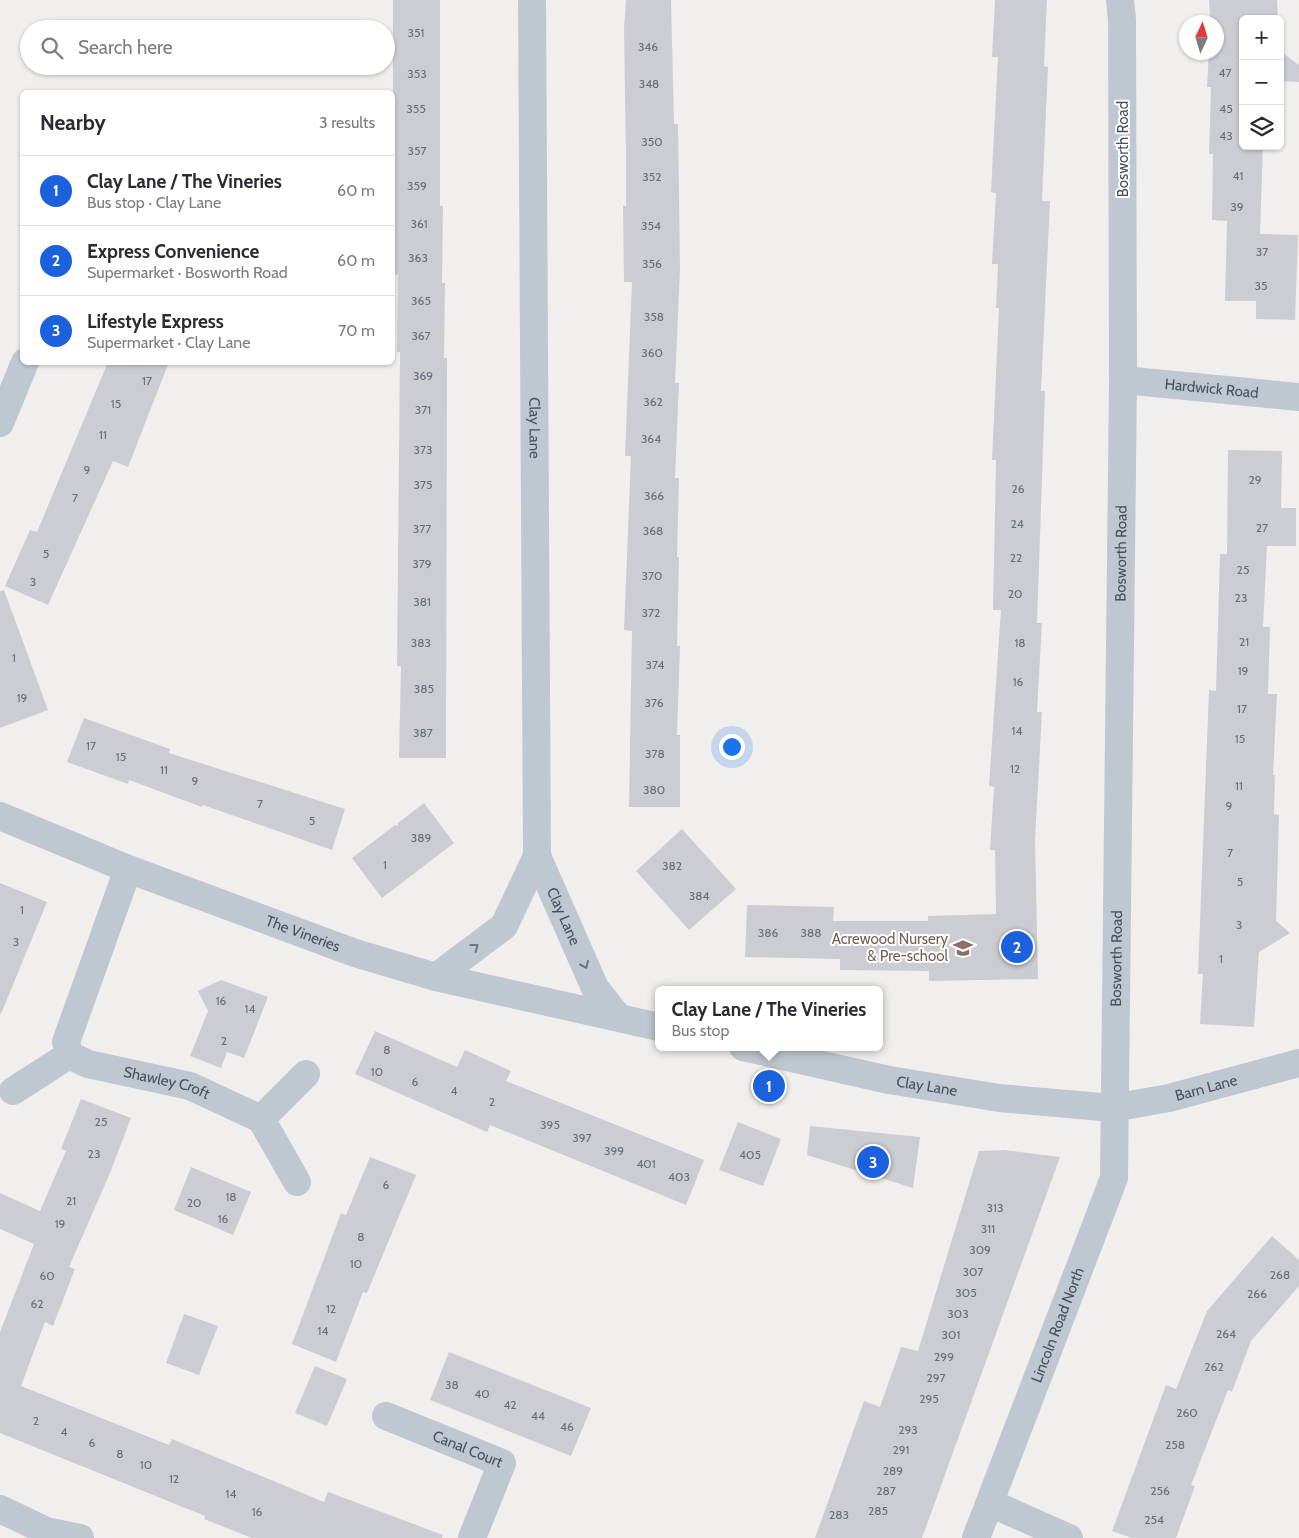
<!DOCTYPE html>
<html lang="en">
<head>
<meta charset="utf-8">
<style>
	body { margin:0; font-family:Cabin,sans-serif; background:#f7f7f7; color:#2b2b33 }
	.controls { position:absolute; right:15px; top:15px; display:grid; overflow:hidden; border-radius:8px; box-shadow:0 1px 4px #0004 }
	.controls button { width:45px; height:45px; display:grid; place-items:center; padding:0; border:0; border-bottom:1px solid #e1e1e2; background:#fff; color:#2b2b33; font:25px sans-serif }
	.compass { position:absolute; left:1179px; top:15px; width:45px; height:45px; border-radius:50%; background:#fff; box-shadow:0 1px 4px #0004; rotate:4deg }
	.you { position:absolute; left:731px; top:746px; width:18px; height:18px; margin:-12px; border:4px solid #fff; border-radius:50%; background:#1a73e8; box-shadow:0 0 0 8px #1a73e833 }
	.badge { display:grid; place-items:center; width:32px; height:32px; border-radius:50%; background:#1b61de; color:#fff; font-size:16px; font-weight:700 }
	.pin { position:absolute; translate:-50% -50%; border:2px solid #fff; box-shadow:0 1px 5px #0006 }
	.popup { position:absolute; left:655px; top:986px; width:228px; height:65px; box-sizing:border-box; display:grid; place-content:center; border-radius:8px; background:#fff; filter:drop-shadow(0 1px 4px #0005); font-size:16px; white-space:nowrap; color:#7c7c81 }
	.popup b { font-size:19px; color:#2b2b33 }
	.popup::after { content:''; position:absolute; left:50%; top:100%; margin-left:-10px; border:10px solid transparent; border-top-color:#fff }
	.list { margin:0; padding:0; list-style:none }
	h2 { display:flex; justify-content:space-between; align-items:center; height:65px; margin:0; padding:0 20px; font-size:21px }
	h2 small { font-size:16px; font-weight:400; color:#7c7c81 }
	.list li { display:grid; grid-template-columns:32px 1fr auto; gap:15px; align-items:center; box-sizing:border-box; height:70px; padding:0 20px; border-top:1px solid #e1e1e2 }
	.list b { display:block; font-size:19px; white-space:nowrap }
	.list p { margin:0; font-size:16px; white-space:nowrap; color:#7c7c81 }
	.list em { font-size:16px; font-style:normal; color:#7c7c81 }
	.icon { flex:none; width:28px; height:28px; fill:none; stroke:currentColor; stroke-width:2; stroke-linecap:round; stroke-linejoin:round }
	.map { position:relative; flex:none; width:1299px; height:1538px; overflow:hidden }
	.search { position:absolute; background:#fff; box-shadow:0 1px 4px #0004; left:20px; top:20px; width:375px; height:55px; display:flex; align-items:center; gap:12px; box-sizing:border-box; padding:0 18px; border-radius:28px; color:#7c7c81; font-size:19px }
	.panel { position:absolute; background:#fff; box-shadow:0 1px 4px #0004; left:20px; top:90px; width:375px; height:275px; border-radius:8px }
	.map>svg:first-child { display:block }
</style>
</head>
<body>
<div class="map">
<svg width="1299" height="1538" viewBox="0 0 1299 1538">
	<rect width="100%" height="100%" fill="#f1efee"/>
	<path fill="#cbcdd3" d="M393,0h47v206h3l-1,77h3l-1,75h3l-1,400h-47l2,-92h-4l3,-314h-3l1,-77 -3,-1v-72h-2z
		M626,0h45l3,124h4l2,144 -5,115h4l-4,95h4l-2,79h2l-2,89h3l-3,89h3v72h-51l3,-176 -8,-1 7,-174h-6l7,-174h-8l-1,-76h3v-48l-2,-130z
		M995,0h52l-3,66 4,1 -6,134h8l-9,190h4l-8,232h5l-5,89h5l-7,127 3,140 -109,2v-10l-89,-1v-11l-95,-2 2,-52 87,2 -1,14h95v-5l68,-2 -1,-64h-5l4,-63 -5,-1 12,-176h-8l3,-150h-4l7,-152h-3l2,-44h-6l4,-71 -5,-1 7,-135h-6z
		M1209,0h68l1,19h-35v127h20l-3,88 38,1 -3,85 -39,-1v-18h-31l2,-80 -15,-1 1,-66h-4l2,-67h-4l2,-35h7v-30h-6z
		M1280,51l19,14v17l-19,-1z
		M108,362h61l-41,105 -15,-6 -65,144 -43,-19 25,-56 7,2z
		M1228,450l54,1 -1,57h15v38h-29l-4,81h7l-2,67h9l-4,81h2l-1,39 5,1 -3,106 14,12 -31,19 -5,75 -54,-3 3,-50h-5l11,-284 7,1 4,-137h7z
		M4,590l44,120 -48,18v-137z
		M84,718l86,31 -1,4 176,56 -13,41 -129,-45 -1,2 -73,-27 -1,4 -61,-22z
		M424,803l30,40 -72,55 -30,-40 43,-33 3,1v-3z
		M682,829l54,60 -47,41 -53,-59z
		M0,883l47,19 -46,112h-1z
		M221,980l47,17 -24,61 -17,-6 -6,16 -31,-12 18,-45 -10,-20z
		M375,1031l82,36 8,-17 46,21 -5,10 198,79 -18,45 -196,-80 -3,7 -132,-58z
		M81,1099l50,19 -21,55 -41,94 6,2 -22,57 -8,-4 -24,64 148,59 3,-6 152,63 4,-10 115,43 -1,3h-190l-48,-19 1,-3 -205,-83v-101l34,-88 -34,-15v-36l40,18 26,-60 -5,-2z
		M738,1122l43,17 -18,47 -44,-16z
		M810,1126l110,11 -7,51 -106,-33z
		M1005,1150l55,7 -138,381h-107l49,-137 16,6 21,-60 17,4 61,-200z
		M370,1157l46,18 -49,118 -4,-1 -27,70 -44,-18 49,-131 5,2z
		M191,1167l60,25 -18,43 -59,-25z
		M1272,1236l27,24v26l-48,55 -19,51 -4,-2 -37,95 4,1 -19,52h-44l-20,-7 54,-146 10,4 31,-78z
		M184,1314l34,12 -19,49 -33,-12z
		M449,1352l142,56 -20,48 -141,-56z
		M315,1366l32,13 -20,47 -32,-13z"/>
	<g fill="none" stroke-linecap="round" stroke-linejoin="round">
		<g stroke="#bfc8d0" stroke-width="28">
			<path id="s1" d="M532,0l5,856 58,132 23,29"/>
			<path id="s2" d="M1123,380l176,17"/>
			<path d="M0,423l25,-61"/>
			<path id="s3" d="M0,816l128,53 227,84 81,24 223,50"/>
			<path id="s4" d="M128,869l-62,173 3,13 19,9 102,22 71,33 36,63"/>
			<path d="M436,977l68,-51 33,-70"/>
			<path id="s5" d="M743,1047l146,33 110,18 114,10 56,-10 130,-35"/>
			<path d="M13,1091l56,-36"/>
			<path d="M261,1119l45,-45"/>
			<path id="s6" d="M386,1416l116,47 -30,75"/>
			<path d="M990,1503l79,35"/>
			<path d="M0,1509l46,22 34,7"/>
			<path id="s7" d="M976,1538l138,-360 9,-798 -1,-360 -2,-20"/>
		</g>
	</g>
	<defs><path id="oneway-chevron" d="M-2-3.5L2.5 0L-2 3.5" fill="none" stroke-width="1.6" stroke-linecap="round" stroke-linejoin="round" transform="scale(1.25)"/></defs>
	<g stroke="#6b747f">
		<use href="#oneway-chevron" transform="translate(475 947) rotate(-37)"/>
		<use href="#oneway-chevron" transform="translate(585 965) rotate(66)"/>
	</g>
	<defs>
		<symbol id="school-bare" viewBox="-9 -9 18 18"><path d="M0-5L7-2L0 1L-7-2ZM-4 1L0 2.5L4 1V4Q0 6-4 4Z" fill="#8d6e63" stroke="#fff" stroke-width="2.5" paint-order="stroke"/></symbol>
	</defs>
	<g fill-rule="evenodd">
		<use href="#school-bare" x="949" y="934" width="28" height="28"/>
	</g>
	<g text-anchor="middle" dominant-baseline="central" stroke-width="4" stroke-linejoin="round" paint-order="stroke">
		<g font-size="12" fill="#686f7a">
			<text x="416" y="32">351</text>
			<text x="648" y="46">346</text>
			<text x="1225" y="72">47</text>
			<text x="417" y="73">353</text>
			<text x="649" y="83">348</text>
			<text x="416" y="108">355</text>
			<text x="1226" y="108">45</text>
			<text x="1226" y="135">43</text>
			<text x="652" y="141">350</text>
			<text x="417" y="150">357</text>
			<text x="1238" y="175">41</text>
			<text x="652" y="176">352</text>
			<text x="417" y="185">359</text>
			<text x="1237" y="206">39</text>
			<text x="419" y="223">361</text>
			<text x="651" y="225">354</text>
			<text x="1262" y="251">37</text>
			<text x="418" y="257">363</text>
			<text x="652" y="263">356</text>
			<text x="1261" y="285">35</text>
			<text x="421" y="300">365</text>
			<text x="654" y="316">358</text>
			<text x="421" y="335">367</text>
			<text x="652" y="352">360</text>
			<text x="423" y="375">369</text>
			<text x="147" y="380">17</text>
			<text x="653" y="401">362</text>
			<text x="116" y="403">15</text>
			<text x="423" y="409">371</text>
			<text x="103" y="434">11</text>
			<text x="651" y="438">364</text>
			<text x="423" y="449">373</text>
			<text x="87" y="469">9</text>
			<text x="1255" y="479">29</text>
			<text x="423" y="484">375</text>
			<text x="1018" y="488">26</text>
			<text x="654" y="495">366</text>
			<text x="75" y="497">7</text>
			<text x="1017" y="523">24</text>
			<text x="1262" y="527">27</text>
			<text x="422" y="528">377</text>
			<text x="653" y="530">368</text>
			<text x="46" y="553">5</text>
			<text x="1016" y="557">22</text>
			<text x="422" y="563">379</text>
			<text x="1243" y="569">25</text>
			<text x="652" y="575">370</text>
			<text x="33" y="581">3</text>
			<text x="1015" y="593">20</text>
			<text x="1241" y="597">23</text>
			<text x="422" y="601">381</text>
			<text x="651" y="612">372</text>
			<text x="1244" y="641">21</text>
			<text x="421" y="642">383</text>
			<text x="1020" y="642">18</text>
			<text x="14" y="657">1</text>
			<text x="655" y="664">374</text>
			<text x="1243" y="670">19</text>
			<text x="1018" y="681">16</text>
			<text x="424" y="688">385</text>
			<text x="22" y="697">19</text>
			<text x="654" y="702">376</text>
			<text x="1242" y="708">17</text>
			<text x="1017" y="730">14</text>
			<text x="423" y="732">387</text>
			<text x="1240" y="738">15</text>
			<text x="91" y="745">17</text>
			<text x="655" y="753">378</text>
			<text x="121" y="756">15</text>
			<text x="1015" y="768">12</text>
			<text x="164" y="769">11</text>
			<text x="195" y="780">9</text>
			<text x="1239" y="785">11</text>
			<text x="654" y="789">380</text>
			<text x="260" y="803">7</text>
			<text x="1229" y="805">9</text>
			<text x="312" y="820">5</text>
			<text x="421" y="837">389</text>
			<text x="1230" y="852">7</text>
			<text x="385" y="864">1</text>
			<text x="672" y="865">382</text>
			<text x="1240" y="881">5</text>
			<text x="699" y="895">384</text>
			<text x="22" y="909">1</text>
			<text x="1239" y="924">3</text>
			<text x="768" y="932">386</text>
			<text x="811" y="932">388</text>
			<text x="16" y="941">3</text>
			<text x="1221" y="958">1</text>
			<text x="221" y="1000">16</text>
			<text x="250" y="1008">14</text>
			<text x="224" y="1040">2</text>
			<text x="387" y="1049">8</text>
			<text x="377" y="1071">10</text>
			<text x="415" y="1081">6</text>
			<text x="454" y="1090">4</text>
			<text x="492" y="1101">2</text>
			<text x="101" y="1121">25</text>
			<text x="550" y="1124">395</text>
			<text x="582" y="1137">397</text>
			<text x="614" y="1150">399</text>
			<text x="94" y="1153">23</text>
			<text x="750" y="1154">405</text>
			<text x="646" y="1163">401</text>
			<text x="679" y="1176">403</text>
			<text x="386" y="1184">6</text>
			<text x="231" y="1196">18</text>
			<text x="71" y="1200">21</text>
			<text x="194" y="1202">20</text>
			<text x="995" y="1207">313</text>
			<text x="223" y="1218">16</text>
			<text x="60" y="1223">19</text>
			<text x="988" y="1228">311</text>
			<text x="361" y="1236">8</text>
			<text x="980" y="1249">309</text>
			<text x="356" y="1263">10</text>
			<text x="973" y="1271">307</text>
			<text x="1280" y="1274">268</text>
			<text x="47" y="1275">60</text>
			<text x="966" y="1292">305</text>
			<text x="1257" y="1293">266</text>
			<text x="37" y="1303">62</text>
			<text x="331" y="1308">12</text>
			<text x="958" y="1313">303</text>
			<text x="323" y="1330">14</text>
			<text x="1226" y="1333">264</text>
			<text x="951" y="1334">301</text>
			<text x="944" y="1356">299</text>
			<text x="1214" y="1366">262</text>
			<text x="936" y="1377">297</text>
			<text x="452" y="1384">38</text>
			<text x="482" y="1393">40</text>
			<text x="929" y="1398">295</text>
			<text x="510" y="1404">42</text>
			<text x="1187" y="1412">260</text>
			<text x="538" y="1415">44</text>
			<text x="36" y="1420">2</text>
			<text x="567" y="1426">46</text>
			<text x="908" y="1429">293</text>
			<text x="64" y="1431">4</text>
			<text x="92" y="1442">6</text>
			<text x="1175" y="1444">258</text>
			<text x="901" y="1449">291</text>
			<text x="120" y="1453">8</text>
			<text x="146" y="1464">10</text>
			<text x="893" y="1470">289</text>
			<text x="174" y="1478">12</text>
			<text x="886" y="1490">287</text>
			<text x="1160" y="1490">256</text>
			<text x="231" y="1493">14</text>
			<text x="878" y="1510">285</text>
			<text x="257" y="1511">16</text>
			<text x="839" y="1514">283</text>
			<text x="1154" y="1519">254</text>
		</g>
		<g font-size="15" fill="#47505c" stroke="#fff">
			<text transform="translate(1123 149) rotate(-90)">Bosworth Road</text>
			<text stroke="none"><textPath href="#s2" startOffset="89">Hardwick Road</textPath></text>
			<text stroke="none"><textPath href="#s1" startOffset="428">Clay Lane</textPath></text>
			<text stroke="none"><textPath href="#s7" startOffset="1010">Bosworth Road</textPath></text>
			<text stroke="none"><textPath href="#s1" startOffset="922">Clay Lane</textPath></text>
			<text stroke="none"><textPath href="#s3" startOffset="325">The Vineries</textPath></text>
			<text stroke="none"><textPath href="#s7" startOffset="605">Bosworth Road</textPath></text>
			<text stroke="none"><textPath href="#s4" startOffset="299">Shawley Croft</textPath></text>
			<text stroke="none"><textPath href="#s5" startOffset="188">Clay Lane</textPath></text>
			<text stroke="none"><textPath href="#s5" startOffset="471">Barn Lane</textPath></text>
			<text stroke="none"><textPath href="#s7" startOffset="228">Lincoln Road North</textPath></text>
			<text stroke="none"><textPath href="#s6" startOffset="88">Canal Court</textPath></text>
		</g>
		<g font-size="15" fill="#785e54" stroke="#fff" text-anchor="end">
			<text x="948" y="939">Acrewood Nursery<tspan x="948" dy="17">&amp; Pre-school</tspan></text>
		</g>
	</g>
</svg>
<div class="controls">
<button>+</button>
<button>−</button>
<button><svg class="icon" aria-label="layers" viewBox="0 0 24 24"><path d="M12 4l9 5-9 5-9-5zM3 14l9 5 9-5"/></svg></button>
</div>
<svg class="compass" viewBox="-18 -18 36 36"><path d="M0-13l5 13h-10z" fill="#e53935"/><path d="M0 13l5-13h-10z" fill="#7c7c81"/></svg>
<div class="you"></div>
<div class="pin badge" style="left:769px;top:1086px">1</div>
<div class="popup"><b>Clay Lane / The Vineries</b>Bus stop</div>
<div class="pin badge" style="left:1017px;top:947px">2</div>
<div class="pin badge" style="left:873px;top:1162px">3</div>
<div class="search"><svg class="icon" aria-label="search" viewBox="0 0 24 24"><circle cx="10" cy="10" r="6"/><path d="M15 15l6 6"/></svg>Search here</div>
<section class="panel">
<h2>Nearby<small>3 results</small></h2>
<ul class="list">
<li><span class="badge">1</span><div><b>Clay Lane / The Vineries</b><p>Bus stop · Clay Lane</p></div><em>60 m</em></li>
<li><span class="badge">2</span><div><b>Express Convenience</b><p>Supermarket · Bosworth Road</p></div><em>60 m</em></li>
<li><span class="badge">3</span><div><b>Lifestyle Express</b><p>Supermarket · Clay Lane</p></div><em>70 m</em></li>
</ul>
</section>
</div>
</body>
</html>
